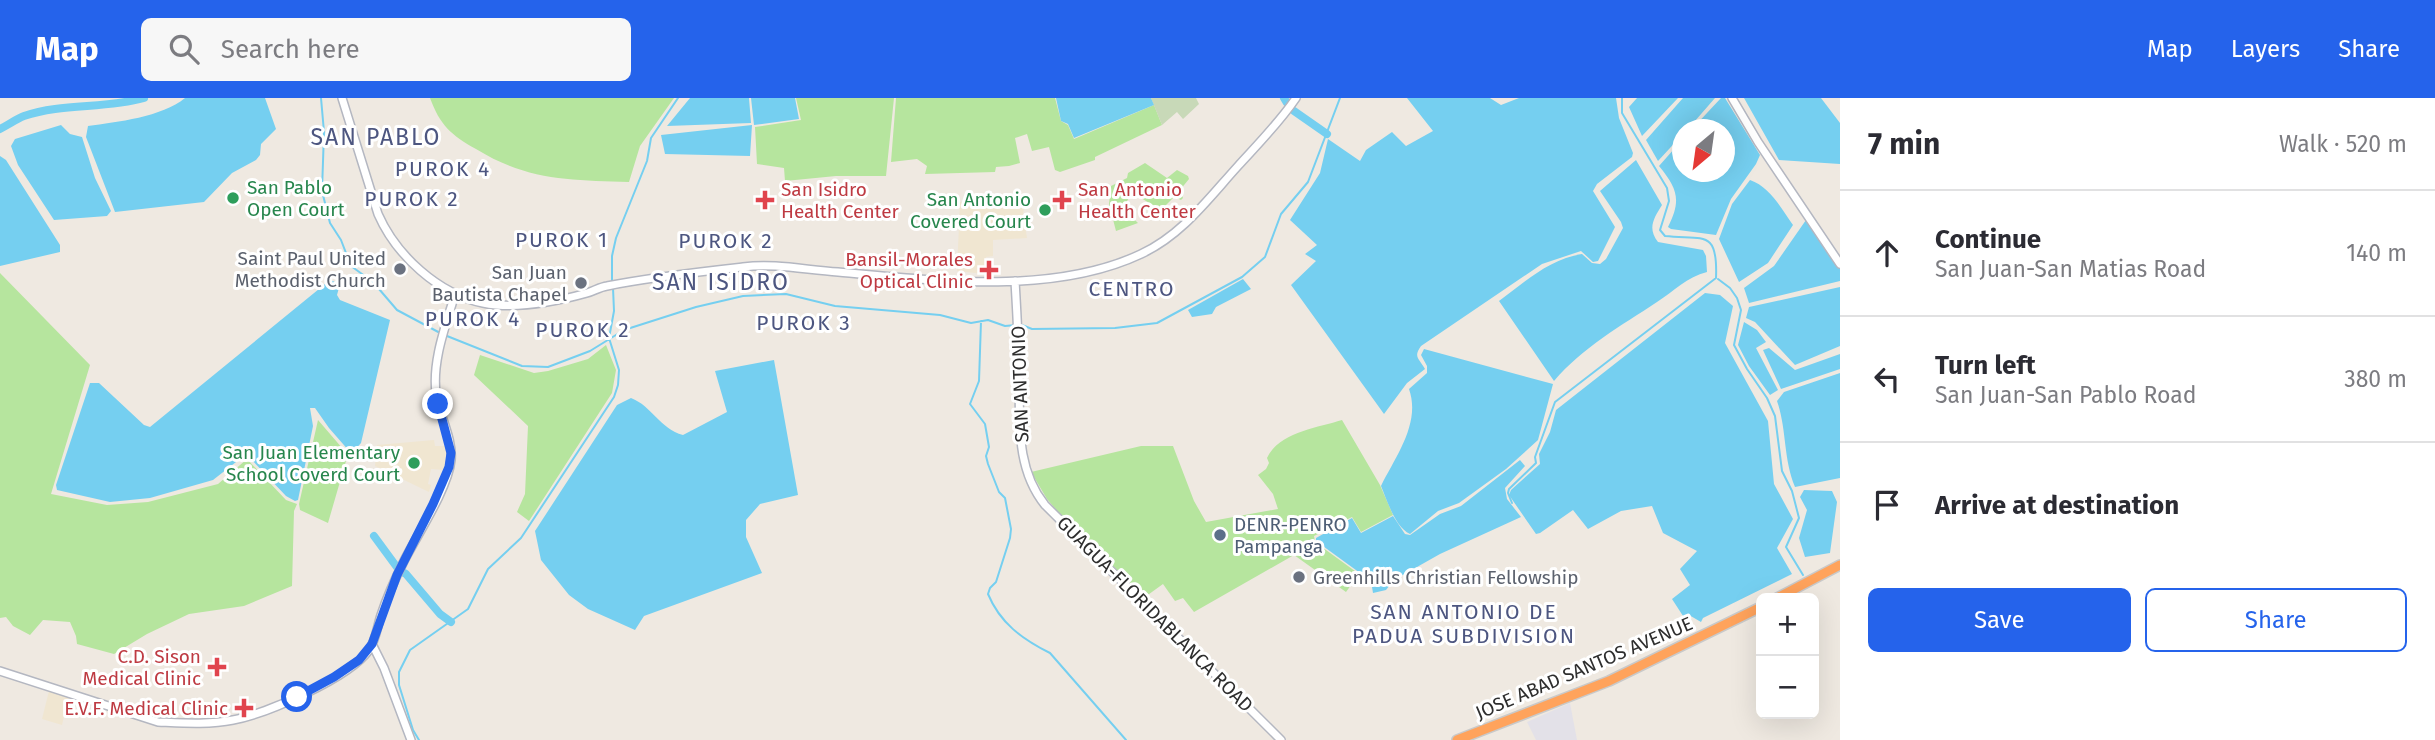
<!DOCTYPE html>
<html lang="en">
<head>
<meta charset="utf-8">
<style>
	body { margin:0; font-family:"Fira Sans",sans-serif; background:#f7f7f7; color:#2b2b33 }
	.controls { position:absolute; right:21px; bottom:21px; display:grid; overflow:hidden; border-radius:10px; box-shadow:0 7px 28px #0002 }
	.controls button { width:63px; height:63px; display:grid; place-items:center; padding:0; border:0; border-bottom:2px solid #e1e1e2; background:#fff; color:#2b2b33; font:35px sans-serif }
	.compass { position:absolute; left:1672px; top:21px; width:63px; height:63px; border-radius:50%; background:#fff; box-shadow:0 7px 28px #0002; rotate:209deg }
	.stop { position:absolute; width:21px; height:21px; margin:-16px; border:5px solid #2563eb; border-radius:50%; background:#fff }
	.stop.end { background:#2563eb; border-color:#fff; box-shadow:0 2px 7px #0008 }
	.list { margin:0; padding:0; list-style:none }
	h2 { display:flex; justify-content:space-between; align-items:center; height:91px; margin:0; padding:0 28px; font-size:30px }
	h2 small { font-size:23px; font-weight:400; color:#7c7c81 }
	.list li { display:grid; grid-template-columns:46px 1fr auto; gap:21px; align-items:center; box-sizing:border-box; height:126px; padding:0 28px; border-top:2px solid #e1e1e2 }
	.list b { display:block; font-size:26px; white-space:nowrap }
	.list p { margin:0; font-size:23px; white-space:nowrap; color:#7c7c81 }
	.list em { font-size:23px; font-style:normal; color:#7c7c81 }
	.actions { display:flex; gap:14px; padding:21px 28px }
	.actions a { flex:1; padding:16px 0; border:2px solid #2563eb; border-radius:10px; text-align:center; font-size:24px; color:#2563eb }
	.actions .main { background:#2563eb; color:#fff }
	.icon { flex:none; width:38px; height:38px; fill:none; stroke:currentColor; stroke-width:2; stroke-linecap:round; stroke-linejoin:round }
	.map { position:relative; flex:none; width:1840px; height:642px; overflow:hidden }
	header { display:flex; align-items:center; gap:42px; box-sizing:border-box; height:98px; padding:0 35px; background:#2563eb; color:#fff }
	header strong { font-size:33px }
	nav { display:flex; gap:38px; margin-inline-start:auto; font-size:24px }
	.search { width:490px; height:63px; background:#f7f7f7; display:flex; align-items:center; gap:18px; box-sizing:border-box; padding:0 24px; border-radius:10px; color:#7c7c81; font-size:26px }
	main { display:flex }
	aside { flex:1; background:#fff }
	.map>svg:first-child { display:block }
</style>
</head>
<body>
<header>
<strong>Map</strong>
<div class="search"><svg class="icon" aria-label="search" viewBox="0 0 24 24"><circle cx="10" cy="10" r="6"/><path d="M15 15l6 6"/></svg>Search here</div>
<nav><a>Map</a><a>Layers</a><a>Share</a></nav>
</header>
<main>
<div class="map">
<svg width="1840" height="642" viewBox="0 0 1840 642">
	<rect width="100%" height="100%" fill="#efe9e1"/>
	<path fill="#e3e1e8" d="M1570,605l7,37h-41l-9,-18z"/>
	<path fill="#f0e6d1" d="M1025,103l-3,21 3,2 2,14 -34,2v16l-7,1 -1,17 -28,-3 3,-69z
		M434,342l1,6h11l-1,24 -14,-1 -3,15 3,1 -2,7 -54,-26 2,-21z
		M49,593l20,5 -7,29 -20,-6z"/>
	<path fill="#b6e59e" d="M430,0h244l-34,48 -11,36c-59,-2 -101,-1 -153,-33 -25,-14 -36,-24 -46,-51z
		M796,0h98l-8,78h-50l-51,5 -1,-13 -27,-4 -2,-37 46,-7z
		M896,0h159l6,23 7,4 6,14 80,-34 8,20 -67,32v3l-35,12 -5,-2 -6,-23 -17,4 -5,-17 -12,4 5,25 -11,3 -13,1 -1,5 -70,2 2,-8 -10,-7 -26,3z
		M1145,65l22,15 10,-8 11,6 1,3 -9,11 3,8 -2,2 -7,-3 -13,13 -25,-15c-9,0 -10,9 -12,17l2,5 5,-1 7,7 -22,8 -7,-27 2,-18 16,-8 1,-5z
		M0,175l90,92 -39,129 56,11 41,-3 70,-18 29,-25 39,41 11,4 -3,7 -2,75 -48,20 -55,8 -42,20 -33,20 -37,-10 -1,-8 -6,-14 -27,-2 -13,15 -17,-9 -7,-9 -6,1z
		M606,247l10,25 -4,23 -83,128 -12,-9 8,-18 3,-68 -54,-51 6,-20 54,18 14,-2 40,-12z
		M318,322l31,36 -3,5 -18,62 -28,-13 -1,-6z
		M1342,322l38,65 13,30 -32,17 -9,-15 -38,19 1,6 44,32 -13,18 -52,-37 -100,57 -11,-14 -8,3 -12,-17 -18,13 -81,-78 -17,-20 -16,-27 110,-26h32l21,55 12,21 72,-13 -5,-15 -15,-19 8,-6 3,-6 -2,-5c12,-26 50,-30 75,-38z"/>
	<path fill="#c8d9b8" d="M1151,0h45l3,6 -16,15 -6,-7 -15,13z"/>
	<path fill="#75cff0" d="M185,0h80l11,31 -15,15 -1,11 -4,5 -24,13 -28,29 -89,10 -29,-75 2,-11c29,-4 74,-9 97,-28z
		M690,0h59l2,25 -84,3z
		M751,0h44l4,21 -45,6z
		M1056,0h95l3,7 -80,33 -6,-14 -7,-3z
		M1407,0h83l11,7 18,-7h97l3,20 14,35 -1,4 -35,27 -4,7 22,36 -17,34 -5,1 -12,-11 -39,13 -121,82c-8,11 -2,12 4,23l-18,14 -23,31 -93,-129 25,-24 -11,-7 12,-9 -27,-25 30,-47 8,-34 32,22 6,-11 26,-18 14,14 27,-15z
		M1637,0h41l-36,38 -13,-29z
		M1683,0h32l-27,31 -6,1v5l-24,26 -12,-21z
		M1721,0h4l35,57 -4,9 -25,35 -15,36 -45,-6 -3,-2c14,-27 9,-39 -9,-61l23,-26v32h42v-42l-32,-1z
		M1744,0h77l19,25v41l-61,-4z
		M61,27l9,9 12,3 13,41 16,33 -4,5 -53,4 -36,-55 -7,-19 4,-7z
		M752,27l-2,31 -85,-2 -4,-19z
		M0,58l6,4 54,85v7l-60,14z
		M1636,62l26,45c-8,13 -15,23 -4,37l45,8 3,6 1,16c-20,5 -33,19 -50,30 -36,24 -74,45 -103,79l-55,-80c26,-19 50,-42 83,-47l10,9 8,1 6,-5 17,-31 -2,-6 -21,-31z
		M1750,82c20,7 31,28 43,45l-25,38 -29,19 -20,-43 13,-35z
		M1806,122l34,49v12l-91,22 -5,-15 30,-22z
		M1243,181l8,10 -35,18 -4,7 -20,3 -4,-7z
		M330,182l10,4 -3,11 3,5 50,20 -29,123 -7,8 -4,1 -21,-24 -14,-20h-5l3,18 -15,74 -3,1 -9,-5 -36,-38 -5,-3 -32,25 -63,18 -40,4 -53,-12 -1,-5 34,-102h9l45,42 6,2z
		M1840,189v59l-45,19 -40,-43 -9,-4 3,-11z
		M1705,195l15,2 13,11 -8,37 43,78 6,63 19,35 -16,29 15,26 -89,44 -2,4 -12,-7 -4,4 -13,-20 18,-14 -10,-16 17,-18 -34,-18 -11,-27 -31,5 -33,18 -15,-19 -33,23 -4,1 -27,-39 2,-5 29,-26 -1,-10 11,-22 6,-22z
		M1744,224l13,8 9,12 -10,6 22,42 -8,5 -21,-29 -11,-21z
		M1769,250l26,22 45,-16v15l-59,20 -18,-39z
		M1424,251l129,35 -15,56 -32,29 -47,34 -21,8 -28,23c-15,-7 -23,-34 -29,-48 15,-30 40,-63 28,-97l18,-16v-7l-6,-11z
		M774,262l24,135 -38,9 -14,16v17l16,36 -118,43 -9,14 -47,-21 -19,-14 -28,-35 -6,-29 82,-126 14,-7c21,8 29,31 52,37l44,-23 -12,-41z
		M1840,275v105l-45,9c-12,-29 -8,-57 -18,-86l7,-9z
		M1520,362l5,6 -20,22 2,11 14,18 -81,37 -46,26 -8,10 -13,3 -2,-12 -55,-40v-3l36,-20 9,15 32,-17 12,18 5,1 30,-21 21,-8z
		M1804,392l28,1 5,11 -7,51 -25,4 -6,-19 8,-28 -7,-13z"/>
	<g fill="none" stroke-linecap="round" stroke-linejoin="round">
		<path stroke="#75cff0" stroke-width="2" d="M321,0l3,34 -2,59 8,32 11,17 10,26 22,16 24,28 45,24
			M1739,5l6,10
			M1718,181l12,9 7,10 4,12 -7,35 13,24 20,29 8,18 7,55 10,20 7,27 -13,29 17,28
			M612,185v-27l4,-18 31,-77 4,-23 27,-40
			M981,223l-2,60 -9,23 15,20 4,23 -3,9 2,8 11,28 6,6 6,31 -1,9 -14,44 -6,6 -2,6c12,29 34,45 62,59l76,87
			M1022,227l10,4 83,-1 42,-5 85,-46 23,-20 16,-43 27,-32 32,-84
			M447,238l75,30 26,1 42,-16 34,-21 72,-23 47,-11 43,-2 49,12 105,9 31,8 17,-3 17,6 11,-1
			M1512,405l-4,-10 1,-4 27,-26 -1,-6 20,-55 161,-124c2,-49 -12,-38 -51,-42l-5,-6 9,-29 -2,-13 -45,-75v-15
			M419,642l-6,-10 -14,-45v-13l11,-22 58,-41 20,-40 33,-31 93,-141 4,-12 1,-15 -10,-32 5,-27 -1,-23"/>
		<path stroke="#75cff0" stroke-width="8" d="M1284,0l3,5
			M1294,13l33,23
			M0,31c8,-4 16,-10 24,-13 38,-13 81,-7 120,-18
			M374,438l25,34 7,4 34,40 11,8"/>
		<defs>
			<path id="secondary" d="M342,0l36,116c18,41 60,80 105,89 34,7 72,-1 104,-10 7,-2 13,-6 20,-7 45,-9 91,-14 136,-19 32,-4 63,3 95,5 95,8 214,24 303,-18 41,-19 67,-55 97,-88 20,-22 41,-43 58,-68
				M1732,0l26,44 82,122
				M1015,183c2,33 4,66 4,99 1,44 -3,89 26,125l236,235
				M372,546l12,24 27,72
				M0,573l158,51c24,1 51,3 75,-2 33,-6 116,-42 136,-70 7,-10 8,-23 12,-35 6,-18 14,-36 23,-54 13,-26 44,-72 47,-101 2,-22 -12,-45 -15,-67 -4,-33 10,-68 19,-99"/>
			<path id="highway" d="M1777,500l63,-33
				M1457,642l152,-59 152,-74"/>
		</defs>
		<use href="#secondary" stroke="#b4b7c1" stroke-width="10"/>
		<use href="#highway" stroke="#c9c9c9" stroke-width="12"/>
		<use href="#secondary" stroke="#fff" stroke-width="7"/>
		<use href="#highway" stroke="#ffa35c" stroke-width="9"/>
	</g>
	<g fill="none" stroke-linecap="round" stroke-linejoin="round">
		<path stroke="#2563eb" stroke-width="9" d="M297,599l37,-20 25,-17 13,-16 25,-69 36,-71 16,-37 2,-14 -13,-49"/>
	</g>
	<g fill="#2e9e5b" stroke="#fff" stroke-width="2.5">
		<circle cx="233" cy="100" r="7"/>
		<circle cx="1045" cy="112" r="7"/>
		<circle cx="414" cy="365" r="7"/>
	</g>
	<g fill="#e0444e" stroke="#fff" stroke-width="2.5">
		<path d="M761.5 91.5h7v7h7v7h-7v7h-7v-7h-7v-7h7z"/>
		<path d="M1058.5 91.5h7v7h7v7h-7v7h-7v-7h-7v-7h7z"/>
		<path d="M985.5 161.5h7v7h7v7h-7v7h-7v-7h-7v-7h7z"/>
		<path d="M213.5 558.5h7v7h7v7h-7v7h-7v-7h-7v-7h7z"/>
		<path d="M240.5 599.5h7v7h7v7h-7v7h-7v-7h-7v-7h7z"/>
	</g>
	<g fill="#6b7280" stroke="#fff" stroke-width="2.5">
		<circle cx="400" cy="171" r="7"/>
		<circle cx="581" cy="185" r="7"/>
		<circle cx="1299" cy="479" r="7"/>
	</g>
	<circle fill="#5c6f8a" stroke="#fff" stroke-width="2.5" cx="1220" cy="437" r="7"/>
	<g text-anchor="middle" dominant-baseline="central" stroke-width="6" stroke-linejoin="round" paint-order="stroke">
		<g font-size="19" fill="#27864d" stroke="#fff" text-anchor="end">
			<text x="247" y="89" text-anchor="start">San Pablo<tspan x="247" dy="22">Open Court</tspan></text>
			<text x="1031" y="101">San Antonio<tspan x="1031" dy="22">Covered Court</tspan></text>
			<text x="400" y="354">San Juan Elementary<tspan x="400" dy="22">School Coverd Court</tspan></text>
		</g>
		<g font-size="19" fill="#be3a42" stroke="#fff" text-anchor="end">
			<text x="781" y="91" text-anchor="start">San Isidro<tspan x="781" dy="22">Health Center</tspan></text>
			<text x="1078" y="91" text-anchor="start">San Antonio<tspan x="1078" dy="22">Health Center</tspan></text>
			<text x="973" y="161">Bansil-Morales<tspan x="973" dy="22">Optical Clinic</tspan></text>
			<text x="201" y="558">C.D. Sison<tspan x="201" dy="22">Medical Clinic</tspan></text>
			<text x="228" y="610">E.V.F. Medical Clinic</text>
		</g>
		<g font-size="19" fill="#5b616d" stroke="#fff" text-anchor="end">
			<text x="386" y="160">Saint Paul United<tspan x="386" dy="22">Methodist Church</tspan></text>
			<text x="567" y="174">San Juan<tspan x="567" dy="22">Bautista Chapel</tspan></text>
			<text x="1313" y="479" text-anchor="start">Greenhills Christian Fellowship</text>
		</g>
		<g font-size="19" fill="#2e2e2e" stroke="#fff">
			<text transform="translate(1020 286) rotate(-92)">SAN ANTONIO</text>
			<text transform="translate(1155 516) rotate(45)">GUAGUA-FLORIDABLANCA ROAD</text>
			<text transform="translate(1584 570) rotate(-23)">JOSE ABAD SANTOS AVENUE</text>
		</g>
		<g font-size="19" fill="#4e5e75" stroke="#fff" text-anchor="start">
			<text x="1234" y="426">DENR-PENRO<tspan x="1234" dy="22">Pampanga</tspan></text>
		</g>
		<g font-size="21" letter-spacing="2" fill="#4d5680" stroke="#fff">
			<text x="443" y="71">PUROK 4</text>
			<text x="412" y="101">PUROK 2</text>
			<text x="562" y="142">PUROK 1</text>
			<text x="726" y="143">PUROK 2</text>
			<text x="1132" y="191">CENTRO</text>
			<text x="473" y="221">PUROK 4</text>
			<text x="804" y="225">PUROK 3</text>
			<text x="583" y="232">PUROK 2</text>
			<text x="1464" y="514">SAN ANTONIO DE<tspan x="1464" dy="24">PADUA SUBDIVISION</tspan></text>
		</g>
		<g font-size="23" letter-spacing="2" fill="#4d5680" stroke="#fff">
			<text x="376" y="39">SAN PABLO</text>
			<text x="721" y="184">SAN ISIDRO</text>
		</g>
	</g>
</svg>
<div class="controls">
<button>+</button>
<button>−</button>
</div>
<svg class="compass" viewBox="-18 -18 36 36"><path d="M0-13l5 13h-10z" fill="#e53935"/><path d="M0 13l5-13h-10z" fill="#7c7c81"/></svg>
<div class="stop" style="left:297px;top:599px"></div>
<div class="stop end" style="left:438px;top:306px"></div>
</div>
<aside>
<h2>7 min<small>Walk · 520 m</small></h2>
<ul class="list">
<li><svg class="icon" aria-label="ahead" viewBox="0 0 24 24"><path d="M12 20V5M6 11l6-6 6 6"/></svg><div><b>Continue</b><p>San Juan-San Matias Road</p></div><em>140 m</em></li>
<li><svg class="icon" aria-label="left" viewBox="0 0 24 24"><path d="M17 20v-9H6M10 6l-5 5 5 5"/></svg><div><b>Turn left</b><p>San Juan-San Pablo Road</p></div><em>380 m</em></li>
<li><svg class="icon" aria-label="arrive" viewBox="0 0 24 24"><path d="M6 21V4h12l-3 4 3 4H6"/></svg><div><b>Arrive at destination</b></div></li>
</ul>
<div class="actions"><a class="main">Save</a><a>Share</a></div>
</aside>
</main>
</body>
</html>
